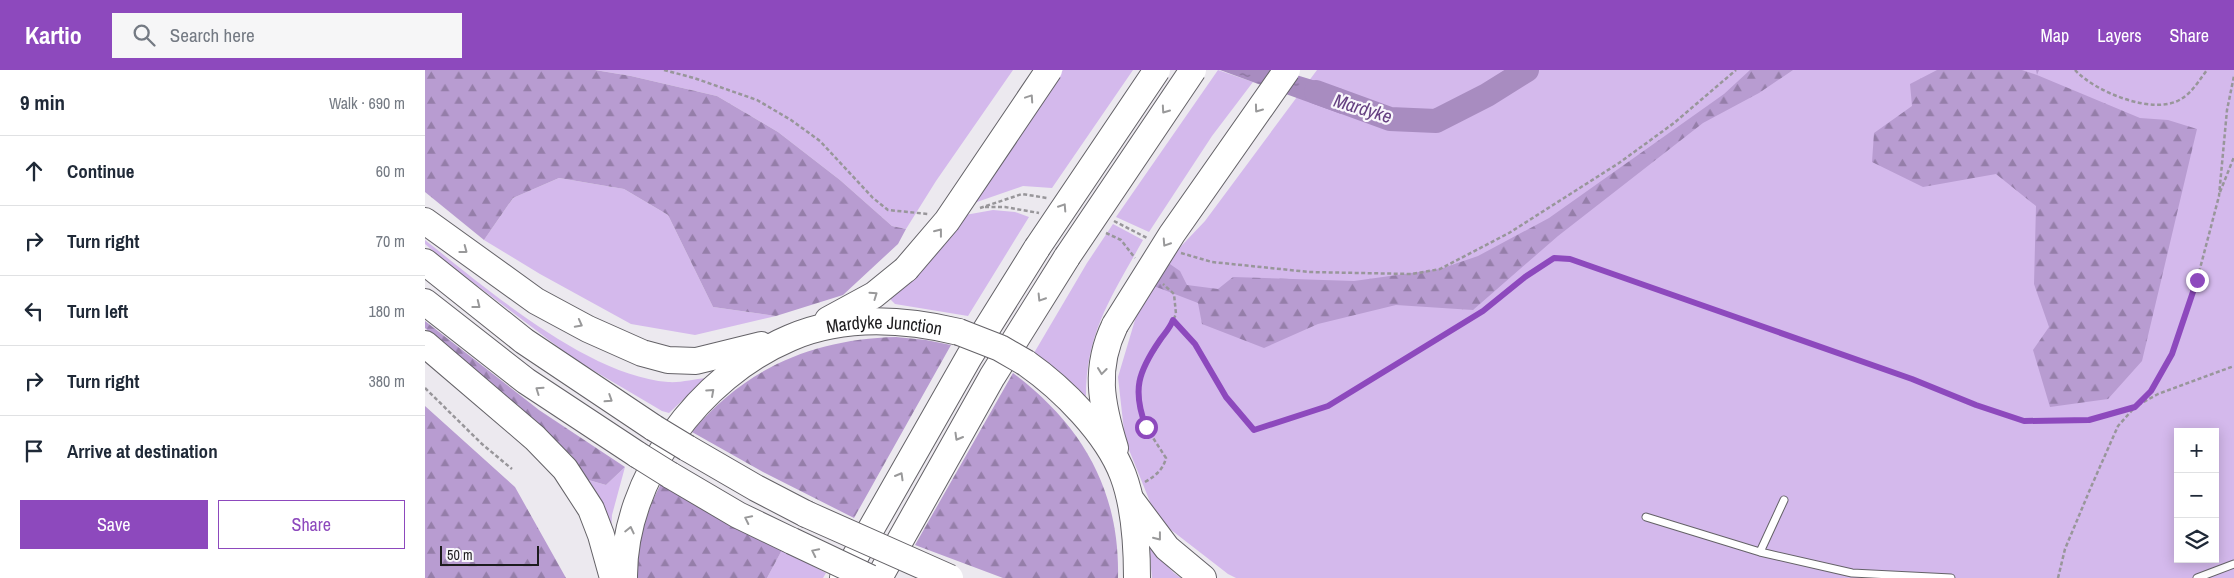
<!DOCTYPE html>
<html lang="en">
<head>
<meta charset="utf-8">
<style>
	body { margin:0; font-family:"Archivo Narrow",sans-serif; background:#f6f6f7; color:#1f2937 }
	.controls { position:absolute; right:15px; bottom:15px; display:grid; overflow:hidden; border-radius:0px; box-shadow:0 2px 12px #0003 }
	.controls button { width:45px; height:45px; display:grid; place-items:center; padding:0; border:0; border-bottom:1px solid #e0e1e3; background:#fff; color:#1f2937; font:25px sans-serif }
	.scale { position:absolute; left:15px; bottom:12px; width:99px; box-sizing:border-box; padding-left:5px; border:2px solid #1d1c1e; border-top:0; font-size:14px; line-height:18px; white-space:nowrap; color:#1d1c1e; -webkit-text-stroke:4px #f9f7fc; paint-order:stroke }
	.stop { position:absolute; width:15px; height:15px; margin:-11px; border:4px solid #8d49bd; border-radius:50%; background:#fff }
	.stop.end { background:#8d49bd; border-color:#fff; box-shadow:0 1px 5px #0008 }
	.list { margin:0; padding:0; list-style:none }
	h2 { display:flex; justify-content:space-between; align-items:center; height:65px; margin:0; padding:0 20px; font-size:21px }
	h2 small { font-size:16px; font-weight:400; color:#747a83 }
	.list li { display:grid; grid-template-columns:32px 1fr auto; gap:15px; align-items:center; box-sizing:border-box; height:70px; padding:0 20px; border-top:1px solid #e0e1e3 }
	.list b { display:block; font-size:19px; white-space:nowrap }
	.list em { font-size:16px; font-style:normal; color:#747a83 }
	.actions { display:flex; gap:10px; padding:15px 20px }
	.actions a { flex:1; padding:11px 0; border:1px solid #8d49bd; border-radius:0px; text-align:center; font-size:18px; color:#8d49bd }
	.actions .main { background:#8d49bd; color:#fff }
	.icon { flex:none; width:28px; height:28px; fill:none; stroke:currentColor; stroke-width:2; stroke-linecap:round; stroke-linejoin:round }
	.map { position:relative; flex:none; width:1809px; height:508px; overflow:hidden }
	header { display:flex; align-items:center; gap:30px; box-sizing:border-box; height:70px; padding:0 25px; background:#8d49bd; color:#fff }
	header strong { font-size:24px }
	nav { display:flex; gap:28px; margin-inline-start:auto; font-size:18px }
	.search { width:350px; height:45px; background:#f6f6f7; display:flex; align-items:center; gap:12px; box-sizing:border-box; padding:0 18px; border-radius:0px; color:#747a83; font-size:19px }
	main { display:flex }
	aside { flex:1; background:#fff }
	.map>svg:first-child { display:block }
</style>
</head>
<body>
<header>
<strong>Kartio</strong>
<div class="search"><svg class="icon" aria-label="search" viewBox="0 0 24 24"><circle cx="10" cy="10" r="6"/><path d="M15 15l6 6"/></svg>Search here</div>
<nav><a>Map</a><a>Layers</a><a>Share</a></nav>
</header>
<main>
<aside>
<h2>9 min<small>Walk · 690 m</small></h2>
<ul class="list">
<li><svg class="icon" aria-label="ahead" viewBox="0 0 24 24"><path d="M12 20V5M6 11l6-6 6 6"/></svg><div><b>Continue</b></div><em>60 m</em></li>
<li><svg class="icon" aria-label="right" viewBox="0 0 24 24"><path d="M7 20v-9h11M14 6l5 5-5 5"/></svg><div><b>Turn right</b></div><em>70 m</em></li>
<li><svg class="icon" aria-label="left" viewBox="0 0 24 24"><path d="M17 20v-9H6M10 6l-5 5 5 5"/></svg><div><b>Turn left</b></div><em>180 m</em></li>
<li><svg class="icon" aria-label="right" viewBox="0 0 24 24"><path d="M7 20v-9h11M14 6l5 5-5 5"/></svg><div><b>Turn right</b></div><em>380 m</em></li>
<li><svg class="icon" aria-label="arrive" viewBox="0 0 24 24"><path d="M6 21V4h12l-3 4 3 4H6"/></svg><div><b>Arrive at destination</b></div></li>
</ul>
<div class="actions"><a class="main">Save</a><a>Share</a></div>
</aside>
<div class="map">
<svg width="1809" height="508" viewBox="0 0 1809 508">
	<defs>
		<pattern id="forest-firs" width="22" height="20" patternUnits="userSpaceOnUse" patternTransform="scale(1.25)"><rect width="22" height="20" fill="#b89cd1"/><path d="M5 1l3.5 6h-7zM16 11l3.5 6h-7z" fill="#957ea9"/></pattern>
		<pattern id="water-ripples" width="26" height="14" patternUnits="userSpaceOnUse" patternTransform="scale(1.25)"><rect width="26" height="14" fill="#a88cc0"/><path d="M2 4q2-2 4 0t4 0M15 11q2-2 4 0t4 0" fill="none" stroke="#88729b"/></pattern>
	</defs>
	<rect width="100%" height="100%" fill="#ece9ef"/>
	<path fill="#d4b9ec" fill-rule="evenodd" d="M170,0h418l-77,111 -30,48 -14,-3 -52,-46 -62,-48 -61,-36 -86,-20z
		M638,0h70l-81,118 -29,-2 -49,17z
		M793,0l35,12 -41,54 -63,96 -33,-15z
		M892,0h917v508h-998l-8,-4 -71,-55 -32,-79 -7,-63 28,-94 59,-62zM1753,362h37v127h-37z
		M134,108l65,11 44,26 45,92 63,9 -81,19 -64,-11 -91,-50 -56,-34 29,-42z
		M568,140l22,2 14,5 -61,99 -73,-12 -4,-4v-6l63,-77z
		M688,154l30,16c-31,56 -58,93 -57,160l-52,-47 53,-90z
		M0,170c63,50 162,135 243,142 12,1 26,-3 38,-4l-37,35 -7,-2 -88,-52 -127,-96 -22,-19z
		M200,397l-13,48 -1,20 -26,-56 21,6z
		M724,477l25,26 7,5h-29z
		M357,480l44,23 -3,5h-56z"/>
	<path fill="url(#forest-firs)" d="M0,0h170l36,6 86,20 61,36 62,48 52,46 14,3 -8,15 -55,51 -67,21 -63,-9 -45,-92 -44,-26 -65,-11 -46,20 -29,42 -59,-48z
		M1325,0h43l-34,23 -56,30 -145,113 -85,74 -77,-5 -78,19 -54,24 -62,-24 -4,-21 -52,-20 21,-21 13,9 7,14 31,4 15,-12 121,4 86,-12 38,-13 71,-38 175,-124z
		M1512,0h85l15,5 -1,-5h3l-2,5 103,43 28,2 29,9 -55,232 -34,38 -58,8 -17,-57 16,-23 -15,-43 2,-78 -40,-32 -73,13 -51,-25 2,-29 38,-27 -2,-22z
		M0,251l114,89 86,57 -19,18 -21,-6 -13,-23 -147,-128z
		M471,267l30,3 25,5 -97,173 -91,-46 -71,-40c53,-64 122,-93 204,-95z
		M588,303c69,52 107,117 105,205h-115l-88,-33z
		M0,336l90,81 51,91h-141z
		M236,414l121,66 -15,28h-132c2,-33 10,-65 26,-94z"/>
	<path fill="url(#water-ripples)" d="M795,0h60l62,19 8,6 -9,19z"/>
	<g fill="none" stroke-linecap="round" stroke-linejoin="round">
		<path stroke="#a88cc0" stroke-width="24" d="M891,22l74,27 46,2 51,-26 40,-25"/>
		<defs>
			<path id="lane" d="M1221,447l114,35 92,21 99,5
				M1335,482l24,-52
				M1772,508l37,-14"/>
			<g id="highway">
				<path d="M0,151l111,80 52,28 54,24 26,7 28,1 65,-16"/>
				<path d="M0,192l99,79 130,87"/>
				<path d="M0,232l101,79 112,74"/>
				<path d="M403,250l46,-25 32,-26"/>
				<path d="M0,274l110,94 30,31 26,40 10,26 12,43"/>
				<path d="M601,293c37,26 81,70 97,112 12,32 14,70 14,103"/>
				<path d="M262,378l69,40 50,26"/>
				<path d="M690,378c-14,-45 -21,-80 0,-123"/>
				<path d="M245,405l68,40 54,26"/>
				<path d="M706,430l36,48 36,30"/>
				<path id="s1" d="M199,508c-1,-100 76,-202 166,-240 53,-23 115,-19 169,-6"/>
				<path d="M418,508l126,-221 68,-109"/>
				<path d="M454,508l113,-201 75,-120"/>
			</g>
		</defs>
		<use href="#lane" stroke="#646267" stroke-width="9"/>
		<use href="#highway" stroke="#646267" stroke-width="28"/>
		<path stroke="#98969a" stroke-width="2.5" stroke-dasharray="4 2.5" stroke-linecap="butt" d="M239,0l30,8 63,22 34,20 29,21 53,57 15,12 40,4
			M1650,0c20,22 79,46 106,29 11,-6 19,-20 26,-29
			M1795,122l14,-35
			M560,137h20l34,6
			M555,138l42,-14 25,4
			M689,151l33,17
			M681,163l15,7 14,18
			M756,183l31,9 97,10 103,2 28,-5 69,-36 110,-70 55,-40 62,-53
			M748,250l22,24 31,53 28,33 74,-24 155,-95 42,-34 29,-19 16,1 342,120 64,26 48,16 66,-1 45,-13 16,-16 21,-37 25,-74 22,-84 8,-86 7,-34
			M0,318l57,56 30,25
			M1713,335l20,-11 76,-28
			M720,412c10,-6 18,-12 21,-24l-20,-31 -7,-19 -1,-24 3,-12 29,-45 6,-13 -2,-20 -11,-10
			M1633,508l7,-29 26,-62 27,-61 16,-18"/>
		<use href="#lane" stroke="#fff" stroke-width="7"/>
		<use href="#highway" stroke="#fff" stroke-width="26"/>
		<defs>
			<path id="highway-bridge" d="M612,178l120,-178
				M642,187l126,-187
				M481,199l41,-48 102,-151
				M690,255l57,-91 115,-164
				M534,262l41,16 26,15
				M229,358l33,20
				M213,385l32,20
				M381,444l144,64
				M367,471l78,37"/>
		</defs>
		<use href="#highway-bridge" stroke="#646267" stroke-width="28" stroke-linecap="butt"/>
		<use href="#highway-bridge" stroke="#fff" stroke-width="26"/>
	</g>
	<defs><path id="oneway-chevron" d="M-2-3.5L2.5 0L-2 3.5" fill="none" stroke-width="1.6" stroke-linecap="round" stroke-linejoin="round" transform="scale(1.25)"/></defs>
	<g stroke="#99999a">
		<use href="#oneway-chevron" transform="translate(605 28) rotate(-56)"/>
		<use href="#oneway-chevron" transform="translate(833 39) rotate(126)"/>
		<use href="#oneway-chevron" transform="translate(740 40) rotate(125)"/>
		<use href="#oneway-chevron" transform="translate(638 137) rotate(-57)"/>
		<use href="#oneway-chevron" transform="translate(514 162) rotate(-52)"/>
		<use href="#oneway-chevron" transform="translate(741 173) rotate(123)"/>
		<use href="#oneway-chevron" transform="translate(39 180) rotate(37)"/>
		<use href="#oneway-chevron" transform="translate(449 225) rotate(-35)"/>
		<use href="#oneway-chevron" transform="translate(616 228) rotate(122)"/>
		<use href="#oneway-chevron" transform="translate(52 235) rotate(38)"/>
		<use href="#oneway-chevron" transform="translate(154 254) rotate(28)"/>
		<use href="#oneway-chevron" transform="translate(677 301) rotate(97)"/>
		<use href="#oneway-chevron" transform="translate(114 320) rotate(-145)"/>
		<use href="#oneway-chevron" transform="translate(286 322) rotate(-42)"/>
		<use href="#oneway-chevron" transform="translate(184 329) rotate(33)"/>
		<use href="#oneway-chevron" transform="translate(533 367) rotate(120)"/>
		<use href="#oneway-chevron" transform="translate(475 406) rotate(-60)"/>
		<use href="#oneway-chevron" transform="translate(323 449) rotate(-154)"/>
		<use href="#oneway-chevron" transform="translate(205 460) rotate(-77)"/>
		<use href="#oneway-chevron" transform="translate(733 467) rotate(52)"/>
		<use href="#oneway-chevron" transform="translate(390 482) rotate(-154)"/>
	</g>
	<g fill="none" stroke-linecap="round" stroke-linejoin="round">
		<path stroke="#8d49bd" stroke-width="6" d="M721,357c-14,-37 -8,-55 14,-87 5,-7 10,-12 13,-20l22,24 31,53 28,33 74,-24 155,-95 42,-34 29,-19 16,1 342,120 64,26 48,16 65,-1 46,-13 16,-16 21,-37 25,-74"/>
	</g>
	<g text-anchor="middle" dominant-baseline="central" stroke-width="4.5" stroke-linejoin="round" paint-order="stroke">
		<g font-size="18" fill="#1d1c1e" stroke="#f9f7fc">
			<text stroke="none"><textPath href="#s1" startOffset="404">Mardyke Junction</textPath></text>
		</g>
		<g font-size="19" font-style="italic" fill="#664182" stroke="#f9f7fc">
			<text transform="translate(938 38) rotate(17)">Mardyke</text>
		</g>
	</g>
</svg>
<div class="controls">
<button>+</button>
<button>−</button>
<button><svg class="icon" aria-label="layers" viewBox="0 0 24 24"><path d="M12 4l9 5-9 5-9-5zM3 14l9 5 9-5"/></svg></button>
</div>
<div class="scale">50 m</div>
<div class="stop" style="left:721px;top:357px"></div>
<div class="stop end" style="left:1772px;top:210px"></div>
</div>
</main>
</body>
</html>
